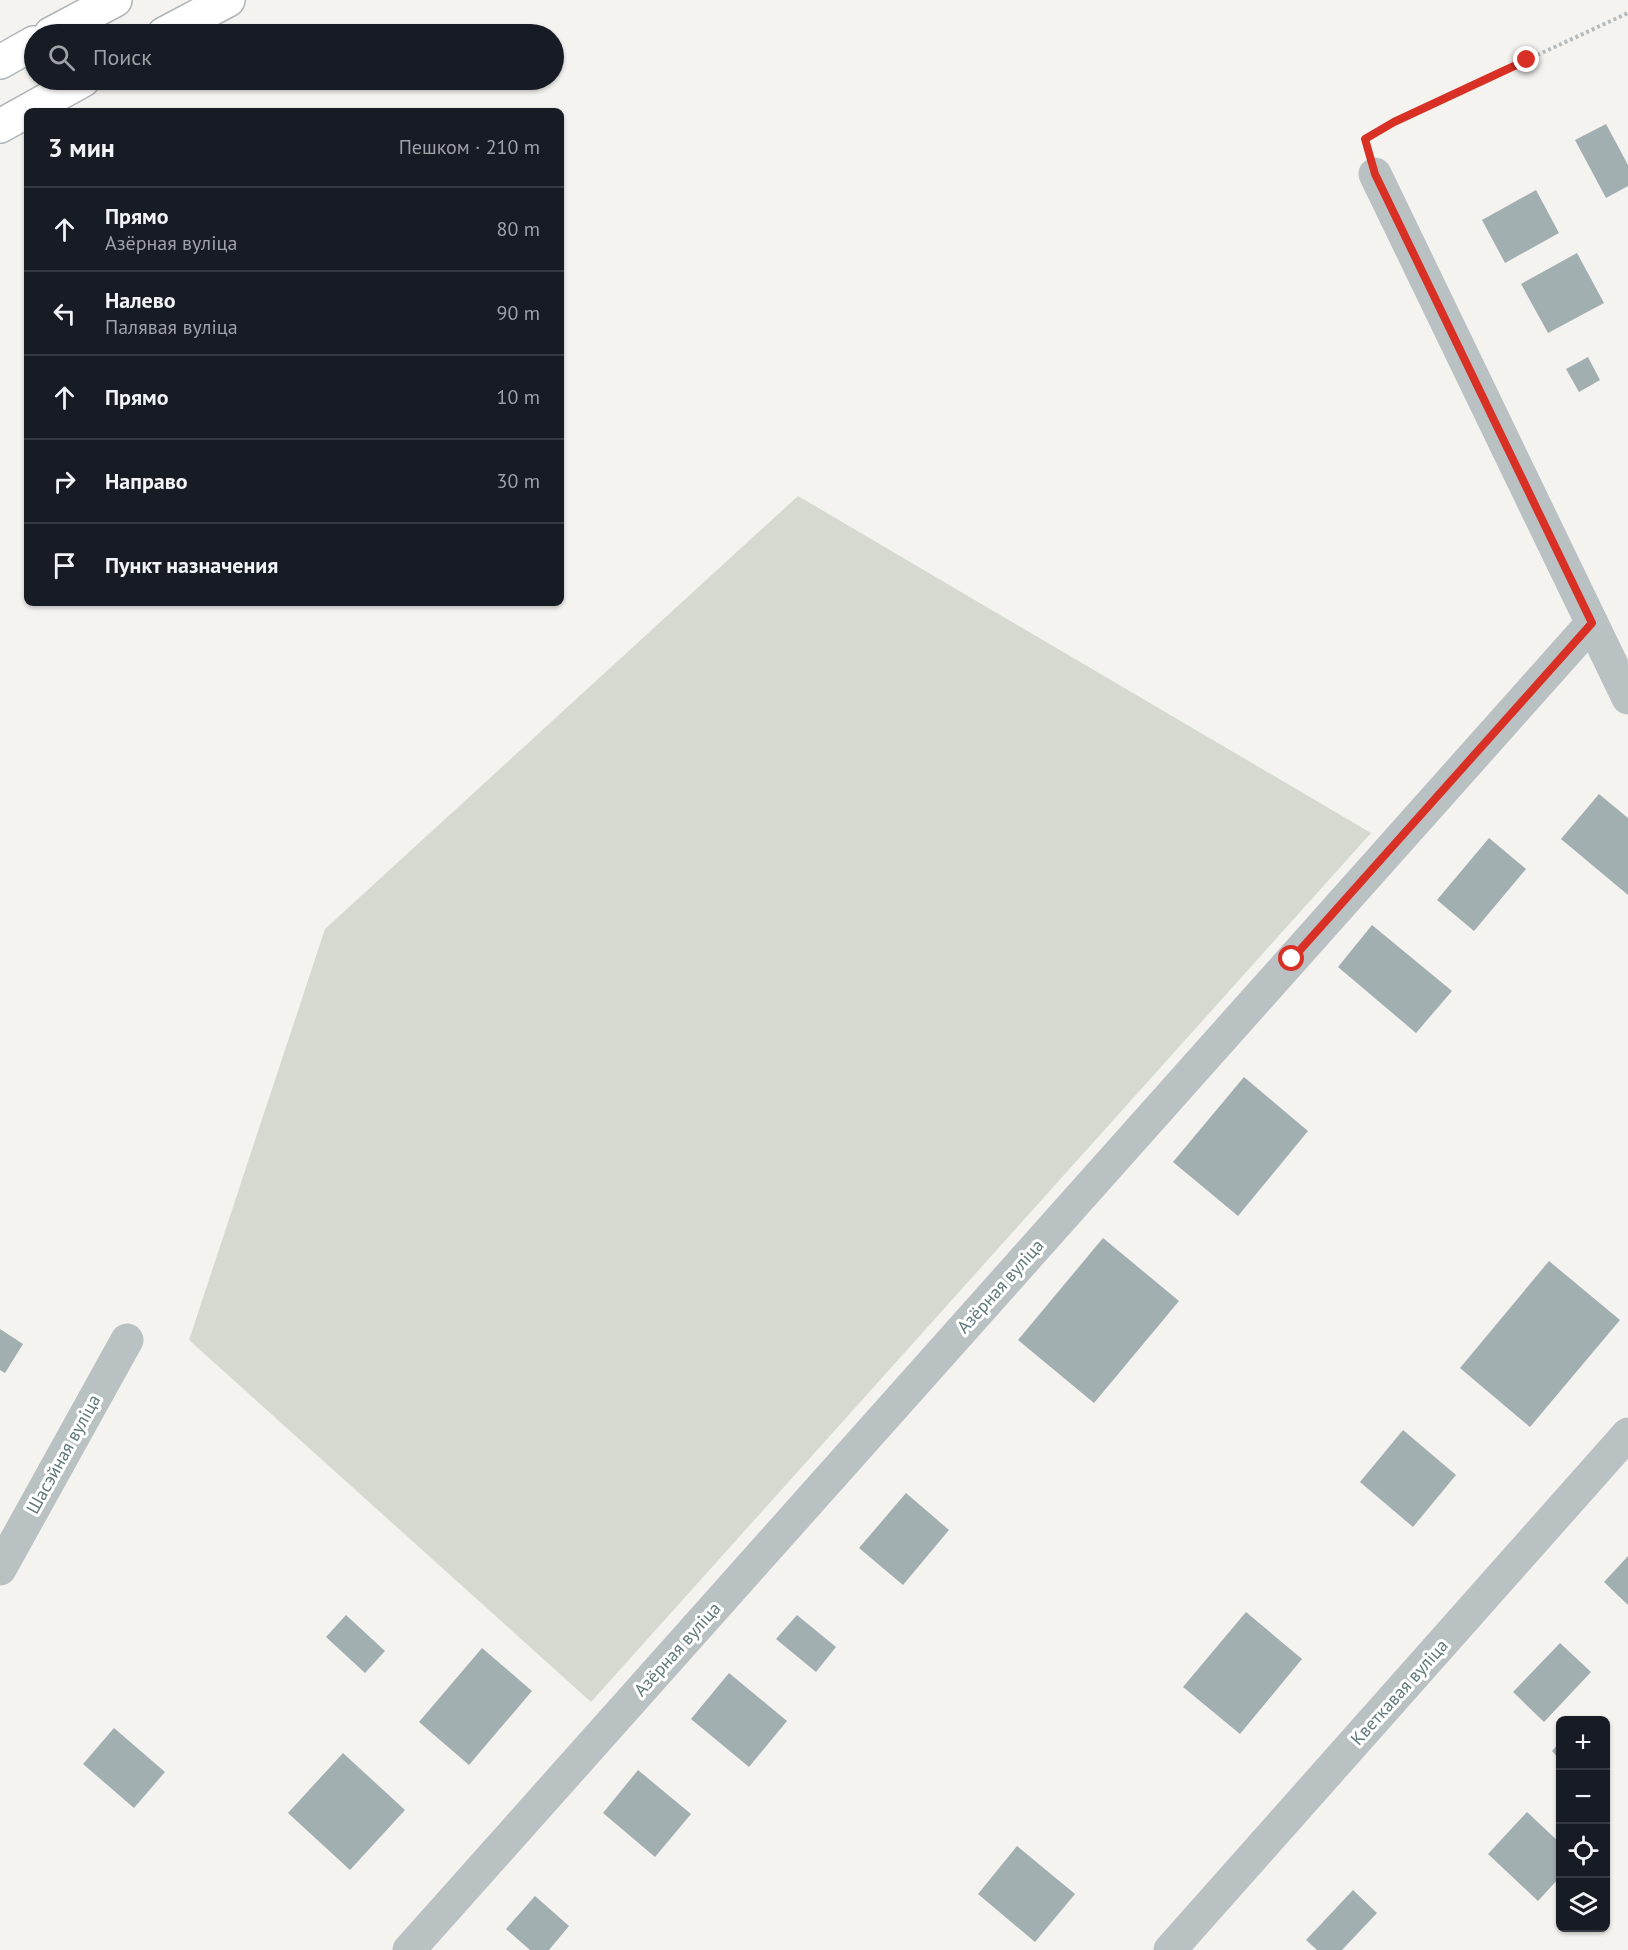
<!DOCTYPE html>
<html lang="ru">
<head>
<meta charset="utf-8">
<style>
	body { margin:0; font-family:"PT Sans",sans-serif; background:#242831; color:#f1f3f6 }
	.controls { position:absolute; right:18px; bottom:18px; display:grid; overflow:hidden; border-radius:9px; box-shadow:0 2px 4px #0004 }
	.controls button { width:54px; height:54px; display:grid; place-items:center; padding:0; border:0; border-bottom:2px solid #363941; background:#171b24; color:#f1f3f6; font:30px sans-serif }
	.stop { position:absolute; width:18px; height:18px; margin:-14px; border:4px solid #d93025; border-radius:50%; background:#fff }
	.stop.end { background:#d93025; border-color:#fff; box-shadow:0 2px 6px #0008 }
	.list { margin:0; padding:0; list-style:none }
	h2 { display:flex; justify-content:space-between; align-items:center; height:78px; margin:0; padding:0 24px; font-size:26px }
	h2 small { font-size:20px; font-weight:400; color:#9ea1a6 }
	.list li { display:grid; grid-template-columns:39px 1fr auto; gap:18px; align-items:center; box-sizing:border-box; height:84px; padding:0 24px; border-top:2px solid #363941 }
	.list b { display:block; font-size:22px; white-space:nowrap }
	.list p { margin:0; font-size:20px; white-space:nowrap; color:#9ea1a6 }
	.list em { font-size:20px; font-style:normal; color:#9ea1a6 }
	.icon { flex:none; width:33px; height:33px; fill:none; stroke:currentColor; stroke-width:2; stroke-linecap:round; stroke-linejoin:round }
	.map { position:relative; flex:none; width:1628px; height:1950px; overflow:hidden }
	.search { position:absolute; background:#171b24; box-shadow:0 2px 4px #0004; left:24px; top:24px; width:540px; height:66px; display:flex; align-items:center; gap:15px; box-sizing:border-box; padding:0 21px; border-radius:33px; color:#9ea1a6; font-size:22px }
	.panel { position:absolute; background:#171b24; box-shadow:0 2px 4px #0004; left:24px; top:108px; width:540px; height:498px; border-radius:9px }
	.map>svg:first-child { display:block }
</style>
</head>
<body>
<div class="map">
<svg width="1628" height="1950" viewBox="0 0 1628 1950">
	<rect width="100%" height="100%" fill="#f4f3f0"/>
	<path fill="#d6d9d0" d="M798,496l573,337 -780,869 -402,-362 136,-411z"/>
	<path fill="#a2afb0" d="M1606,124l22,41v21l-22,12 -31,-58z
		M1536,190l23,43 -54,30 -23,-43z
		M1577,253l27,50 -56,30 -27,-49z
		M1588,357l12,23 -21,12 -13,-23z
		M1599,794l29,24v77l-67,-56z
		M1489,838l37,31 -52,62 -37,-31z
		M1372,925l80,66 -36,42 -78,-66z
		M1244,1077l64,54 -70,85 -65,-54z
		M1103,1238l76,63 -85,102 -76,-63z
		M1549,1261l71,59 -90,107 -70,-59z
		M0,1329l23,15 -18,29 -5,-3z
		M1403,1430l53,45 -43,52 -53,-45z
		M906,1493l43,37 -46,55 -44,-37z
		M1628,1556v49l-24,-23z
		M1246,1612l56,47 -62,75 -57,-47z
		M346,1615l39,36 -20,22 -39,-36z
		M797,1615l39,32 -20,25 -40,-33z
		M1560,1643l31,29 -47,50 -31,-30z
		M482,1648l50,43 -63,74 -50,-43z
		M729,1673l58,48 -38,46 -58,-48z
		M114,1728l51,44 -31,36 -51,-44z
		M1560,1742v18l-8,-9z
		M343,1753l62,57 -55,60 -62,-57z
		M638,1770l53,44 -36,43 -52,-44z
		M1527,1812l33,31v34l-22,24 -50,-47z
		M1017,1846l58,48 -40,48 -57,-48z
		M1353,1890l24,23 -35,37h-25l-11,-10z
		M535,1896l34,30 -20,24h-19l-24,-21z"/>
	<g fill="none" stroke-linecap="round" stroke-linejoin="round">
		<defs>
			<path id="highway" d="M51,34l64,-34
				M164,34l64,-34
				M0,62l34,-19
				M0,126l83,-46"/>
		</defs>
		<use href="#highway" stroke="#aeb4b6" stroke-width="36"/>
		<path stroke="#b5babb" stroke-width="4" stroke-dasharray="3 3" stroke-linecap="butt" d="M1370,136l23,-14 235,-109"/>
		<path stroke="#bac1c3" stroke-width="33" d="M1375,174l253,524
			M0,1569l127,-229
			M409,1950l1183,-1327
			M1170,1950l458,-516"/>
		<use href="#highway" stroke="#fff" stroke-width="33"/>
	</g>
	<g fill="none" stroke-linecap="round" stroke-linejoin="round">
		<path stroke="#d93025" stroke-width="8" d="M1292,959l300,-336 -217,-449 -10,-35 29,-17 133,-62"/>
	</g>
	<g text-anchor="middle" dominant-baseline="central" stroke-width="6" stroke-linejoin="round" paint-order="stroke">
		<g font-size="18" fill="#60787b" stroke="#fff">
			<text transform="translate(1000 1286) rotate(-48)">Азёрная вуліца</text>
			<text transform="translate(63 1454) rotate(-61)">Шасэйная вуліца</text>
			<text transform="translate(677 1649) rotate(-48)">Азёрная вуліца</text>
			<text transform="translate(1399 1692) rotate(-48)">Кветкавая вуліца</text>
		</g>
	</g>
</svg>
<div class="controls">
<button>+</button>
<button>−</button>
<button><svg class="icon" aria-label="locate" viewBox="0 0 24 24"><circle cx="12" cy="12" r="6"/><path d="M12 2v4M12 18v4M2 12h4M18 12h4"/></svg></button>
<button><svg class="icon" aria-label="layers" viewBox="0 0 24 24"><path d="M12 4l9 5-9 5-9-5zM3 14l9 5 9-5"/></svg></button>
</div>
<div class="stop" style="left:1292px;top:959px"></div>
<div class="stop end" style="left:1527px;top:60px"></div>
<div class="search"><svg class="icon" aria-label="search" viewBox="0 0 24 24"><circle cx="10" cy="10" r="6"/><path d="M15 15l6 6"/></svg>Поиск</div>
<section class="panel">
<h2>3 мин<small>Пешком · 210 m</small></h2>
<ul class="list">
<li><svg class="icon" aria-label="ahead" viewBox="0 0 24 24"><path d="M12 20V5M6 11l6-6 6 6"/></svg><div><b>Прямо</b><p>Азёрная вуліца</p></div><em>80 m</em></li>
<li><svg class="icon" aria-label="left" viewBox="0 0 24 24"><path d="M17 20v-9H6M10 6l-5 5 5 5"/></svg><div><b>Налево</b><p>Палявая вуліца</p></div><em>90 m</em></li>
<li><svg class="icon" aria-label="ahead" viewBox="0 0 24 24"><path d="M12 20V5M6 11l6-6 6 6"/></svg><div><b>Прямо</b></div><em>10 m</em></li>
<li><svg class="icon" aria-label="right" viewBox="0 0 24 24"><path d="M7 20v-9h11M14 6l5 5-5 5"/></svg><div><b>Направо</b></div><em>30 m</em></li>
<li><svg class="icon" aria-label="arrive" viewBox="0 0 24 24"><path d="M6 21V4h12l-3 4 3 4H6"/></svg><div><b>Пункт назначения</b></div></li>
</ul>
</section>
</div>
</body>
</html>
